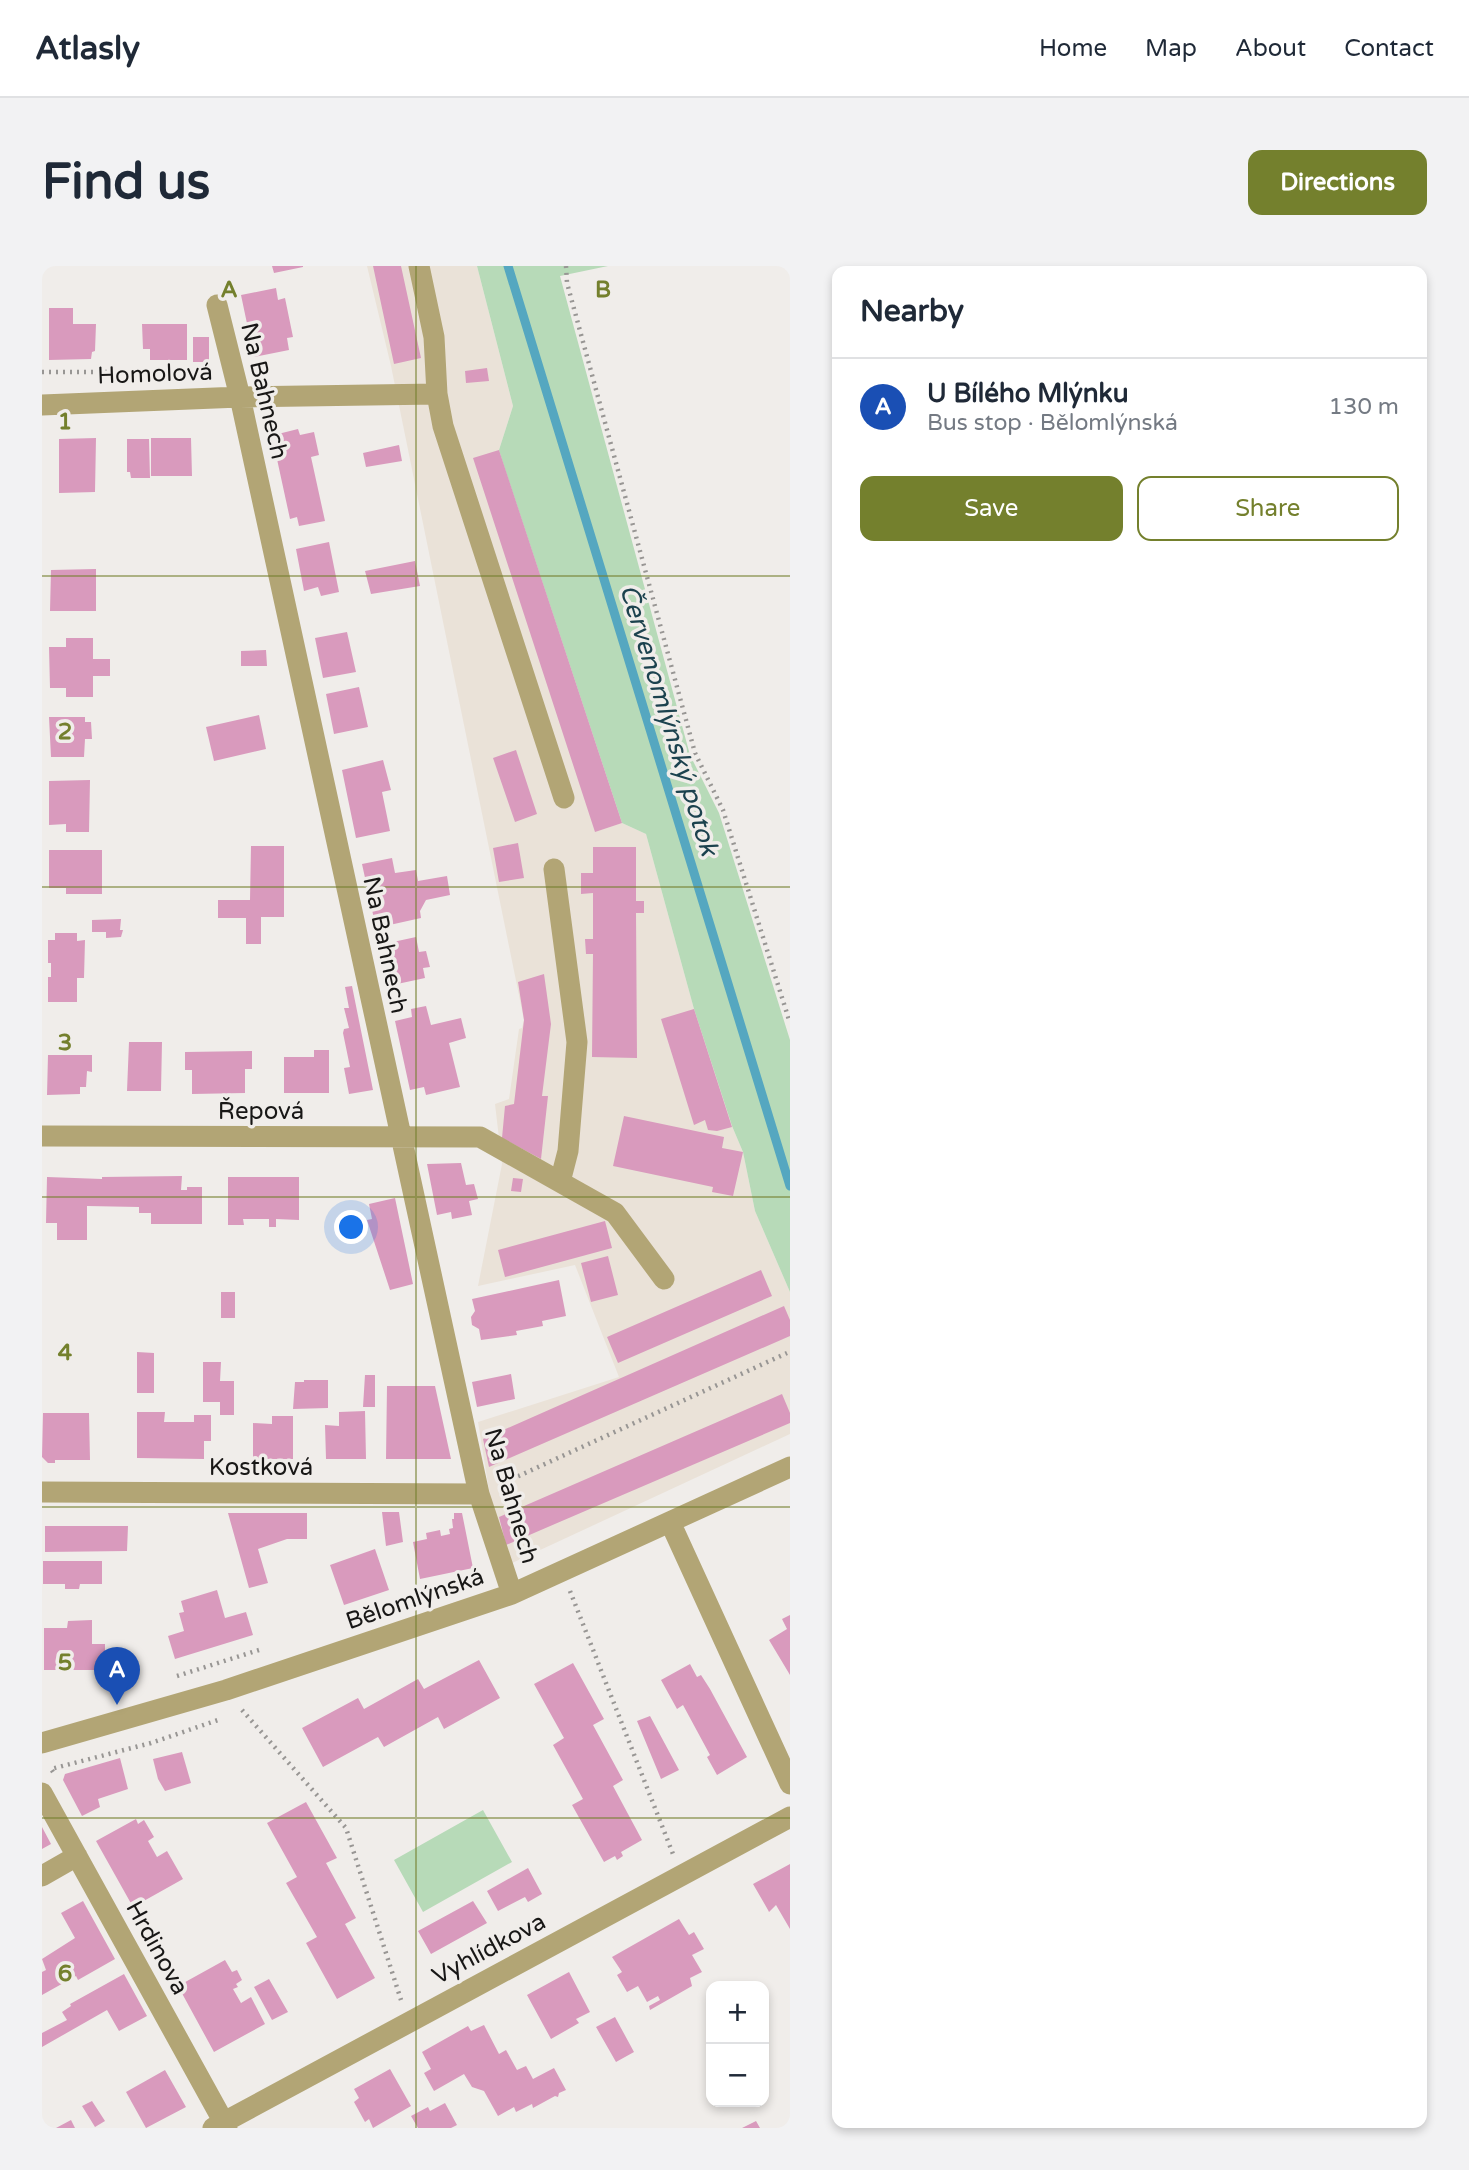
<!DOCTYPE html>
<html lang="en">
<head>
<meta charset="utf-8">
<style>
	body { margin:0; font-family:"Varela Round",sans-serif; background:#f2f2f3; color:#1f2937 }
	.controls { position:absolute; right:21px; bottom:21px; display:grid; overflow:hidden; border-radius:14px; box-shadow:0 4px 10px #0003 }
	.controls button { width:63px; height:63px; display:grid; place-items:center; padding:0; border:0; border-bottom:2px solid #e0e1e3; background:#fff; color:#1f2937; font:35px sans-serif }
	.you { position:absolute; left:310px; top:962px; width:24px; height:24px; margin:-18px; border:5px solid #fff; border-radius:50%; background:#1a73e8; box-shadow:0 0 0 10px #1a73e833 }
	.badge { display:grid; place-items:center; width:46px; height:46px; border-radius:50%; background:#74802d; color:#fff; font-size:23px; font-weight:700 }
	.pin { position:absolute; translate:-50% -58px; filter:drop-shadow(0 2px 4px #0008) }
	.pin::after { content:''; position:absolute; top:37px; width:24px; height:21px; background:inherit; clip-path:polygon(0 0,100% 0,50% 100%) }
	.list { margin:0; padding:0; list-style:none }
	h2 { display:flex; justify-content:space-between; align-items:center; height:91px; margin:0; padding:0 28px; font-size:30px }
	h2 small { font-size:23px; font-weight:400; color:#747a83 }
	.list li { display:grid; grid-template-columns:46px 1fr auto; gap:21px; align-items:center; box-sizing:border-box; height:98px; padding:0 28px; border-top:2px solid #e0e1e3 }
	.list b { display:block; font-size:26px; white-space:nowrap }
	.list p { margin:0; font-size:23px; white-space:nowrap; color:#747a83 }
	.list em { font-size:23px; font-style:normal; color:#747a83 }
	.actions { display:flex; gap:14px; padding:21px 28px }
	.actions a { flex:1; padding:16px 0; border:2px solid #74802d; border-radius:14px; text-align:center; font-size:24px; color:#74802d }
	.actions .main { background:#74802d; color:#fff }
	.map { position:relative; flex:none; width:748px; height:1862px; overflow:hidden; border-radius:14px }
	header { display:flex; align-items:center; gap:42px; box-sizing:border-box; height:98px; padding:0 35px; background:#fff; border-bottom:2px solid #e0e1e3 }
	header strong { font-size:33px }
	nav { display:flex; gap:38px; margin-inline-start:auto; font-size:24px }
	.intro { display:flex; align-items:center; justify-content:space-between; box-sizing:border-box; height:168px; padding:0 42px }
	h1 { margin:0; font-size:49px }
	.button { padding:18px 32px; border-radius:14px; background:#74802d; color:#fff; font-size:24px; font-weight:700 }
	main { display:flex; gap:42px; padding:0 42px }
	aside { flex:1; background:#fff; border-radius:14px; box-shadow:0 4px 10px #0003 }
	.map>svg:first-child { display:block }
</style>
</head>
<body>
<header>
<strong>Atlasly</strong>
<nav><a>Home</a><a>Map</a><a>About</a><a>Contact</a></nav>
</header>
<div class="intro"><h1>Find us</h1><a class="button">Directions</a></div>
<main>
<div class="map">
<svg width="748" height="1862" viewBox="0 0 748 1862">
	<rect width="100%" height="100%" fill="#f0edea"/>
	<path fill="#eae2d8" d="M325,0h110l36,140 -14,44 4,13 119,360 24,11 48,175 38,117 11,26 12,59 35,81v142l-280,130 -20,-68 -12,-74 141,-45 -44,-112 -97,21 24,-122 -7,-60 14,-5 10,-70 3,-1 2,-8 -133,-654z"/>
	<path fill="#b7dab8" d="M435,0h131l-48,10 130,479 29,58 71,227v252l-35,-81 -12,-59 -11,-26 -38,-117 -48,-175 -24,-11 -119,-360 -4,-13 14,-44z
		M441,1544l29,52 -89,50 -29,-52z"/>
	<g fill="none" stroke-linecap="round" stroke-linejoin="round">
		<path stroke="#55a7c0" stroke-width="9" d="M466,0l282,920"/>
	</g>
	<path fill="#d99abd" d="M230,0h31v1l-29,6z
		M331,0h28l20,92 -27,6z
		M234,22l2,12 7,-2 8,39 -6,1 2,12 -35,7 -13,-62z
		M7,42h24v16h23l-1,27 -3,1 -1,7 -42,1z
		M100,58h45v36h-37v-11h-7z
		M151,71h16v25h-16z
		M445,102l2,13 -23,2 -1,-12z
		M256,163l2,6 14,-3 5,23 -8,2 14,64 -26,5 -2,-9 -7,2 -15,-69 6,-1 -3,-15z
		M54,172l-1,54 -36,1v-54z
		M109,172h40l1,38h-41z
		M85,173h22l1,39h-19l-1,-6h-3z
		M357,179l3,16 -36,6 -3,-14z
		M457,184l123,373 -27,9 -122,-374z
		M287,276l10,50 -18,4 -3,-9 -14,4 -8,-42z
		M373,295l5,25 -49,8 -6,-23z
		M54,303v42h-46l1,-41z
		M305,366l9,40 -33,6 -8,-40z
		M24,372h27v21h17v17h-17v21h-27v-9h-16l-1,-41h17z
		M224,384l1,16h-26v-15z
		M317,421l9,40 -34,7 -8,-40z
		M217,449l7,34 -52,12 -8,-34z
		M7,451h36v5h6l1,17h-7l-1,18h-33z
		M474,484l21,64 -22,8 -22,-64z
		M341,494l8,30 -9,2 8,39 -34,7 -14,-68z
		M48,514l-1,52h-23v-8l-17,1v-44z
		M476,577l6,35 -25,4 -6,-34z
		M209,580h33v71h-23v27h-15v-26h-28v-18h32z
		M551,581h43v54h8v12h-8l1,145 -45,-1 1,-103h-7l-1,-15h8v-46l-12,1v-21h12z
		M7,584h53v44h-36v-6h-17z
		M350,592l3,15 21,-3 2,11 29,-5 3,19 -24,5 -6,11 1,7 -45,10 -14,-64z
		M79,653l-1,11h3l-2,7 -15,1v-6h-14v-12z
		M13,667h22v8l8,-1 -1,38h-7v24h-29v-25h3v-14h-3v-23h7z
		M374,671l3,15 7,-1 4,16 -7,1 2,10 -37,8 -9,-41z
		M502,708l7,50 -9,72h6l-7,63 -39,-21 3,-32 9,-2 10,-84 -6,-38z
		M310,720l21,104 -24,4 -5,-26 6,-1 -7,-34 1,-4 5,-1 -5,-20h5l-4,-21z
		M384,740l5,19 30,-7 5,20 -17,5 11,44 -34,8 -2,-8 -14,3 -15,-69 17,-4 -1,-8z
		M652,743l38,118 -15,4 -9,-1 -3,-10 -11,5 -33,-106z
		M87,776h33l-1,49h-34z
		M272,784h15v43h-45v-36h30z
		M210,785v18h-7v24l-53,1v-24h-7v-18z
		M6,789h44v17l-5,-1 -1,16h-6v7l-33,1z
		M582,850l100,21 -2,11 21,4 -10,44 -21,-4 1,-5 -100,-21z
		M419,897l5,22 8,-1 4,15 -9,2 3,14 -20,4 -1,-7 -14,3 -10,-51z
		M140,910l-1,14h6v-3h15v37h-51v-11h-12v-6l-52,-1v34h-30v-17h-11l1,-46 55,2v-2z
		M186,911h71v43l-23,-1v8h-7v-8h-26l1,6h-16z
		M471,912l10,1 -2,13 -10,-1z
		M353,932l18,86 -23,6 -23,-70 5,-1 -3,-15z
		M563,955l7,27 -107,29 -7,-27z
		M566,990l10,39 -27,7 -10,-39z
		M719,1004l11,26 -154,67 -11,-26z
		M517,1014l7,36 -24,5 1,5 -27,5 1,4 -36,5 -2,-11 -7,-4 -1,-8 4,-6 -3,-12z
		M179,1026h14v26h-14z
		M742,1040l6,14v16l-301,131 -6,-28z
		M95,1086l17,1v40h-17z
		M161,1096h18l-1,19h14v34h-14v-13h-17z
		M469,1108l4,25 -38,8 -5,-25z
		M323,1109h10v32h-12z
		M262,1114h24v28l-35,1 2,-27h9z
		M345,1120h48l16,73h-65z
		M740,1128l8,19v10l-284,122 -7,-28z
		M323,1145l1,48h-40l-1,-34 14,1v-14z
		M95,1146h28l-1,10h30v-7h17v26h-7v18l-67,-1z
		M1,1147h46l1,47h-35v3h-7l-6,-6z
		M230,1150h21v43h-40v-36l19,1z
		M340,1246h17l4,30 -17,4z
		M186,1247h79v26h-20l-29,10 10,34 -19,5z
		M412,1247h8l11,55 -53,11 -7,-37 14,-3 -1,-6 14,-3 1,6 9,-2 -1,-5 4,-1 -1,-9h2z
		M3,1260h83l-1,25 -82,1z
		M333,1283l14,41 -45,15 -14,-40z
		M1,1295h59v23h-22l-1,5h-14v-5h-22z
		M175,1324l8,28 21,-6 7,23 -78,24 -7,-23 16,-5 -5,-18 5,-1 -3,-11z
		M748,1349v60l-21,-35 18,-11 -5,-10z
		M50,1354v24h13v26h-61v-42h23l1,-7z
		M437,1394l21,38 -56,31 -6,-12 -54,30 -6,-10 -55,30 -21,-39 56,-30 6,11 54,-30 6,10z
		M531,1397l31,56 -11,6 30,55 -10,6 29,54 -21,12 2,4 -6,4 -2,-4 -11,6 -32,-57 11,-6 -30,-54 11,-7 -30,-54z
		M648,1398l7,13 4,-2 9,14 37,68 -30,18 -10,-18 3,-2 -27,-50 -6,4 -16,-29z
		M608,1450l29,54 -18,9 -24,-58z
		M140,1486l9,31 -26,8 -7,-12 -5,-20z
		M78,1492l8,31 -30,10 2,8 -18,9 -19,-36 2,-6z
		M264,1536l31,56 -11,5 30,55 -11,6 30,54 -38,21 -31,-56 11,-6 -31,-54 11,-6 -30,-54z
		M94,1553l2,5 6,-4 10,17 -6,4 9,16 10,-6 16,28 -50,28 -37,-66z
		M0,1561l9,17 -9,5z
		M748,1598v65l-14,-24 -7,7 -1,-2 -15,-26z
		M486,1602l14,26 -14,8 -3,-5 -27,14 -11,-20z
		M41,1635l32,58 -37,21 -2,-4 -34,19v-23l4,-2 -4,-11 33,-21 -14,-25z
		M431,1635l14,22 -56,31 -13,-23z
		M637,1653l10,16 5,-3 10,17 -12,6 10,17 -12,6 2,8 -42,24 -1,-4 11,-6 -2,-4 -11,6 -9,-16 -11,6 -10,-17 5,-3 -10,-15z
		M183,1694l7,12 5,-2 5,10 -6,4 2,3 -5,2 8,14 10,-6 14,27 -51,28 -36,-66z
		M527,1706l21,40 -14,7 3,4 -28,16 -24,-44z
		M82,1708l23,42 -28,15 -12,-21 -65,37v-14l25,-13 -5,-8 9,-6 -1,-2z
		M227,1713l19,33 -16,8 -18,-33z
		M573,1751l19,35 -18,10 -20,-35z
		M442,1759l15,29 7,-4 11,20 9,-4 7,13 21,-11 12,22 -7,3 -1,4 -3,-1 -22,12 -1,-4 -16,8 -2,-5 -16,9 -14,-25 -12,-4 -8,-13 -30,17 -10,-18 7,-4 -9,-17 46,-26 3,5z
		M348,1803l21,37 -38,22 -4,-9 -4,3 -11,-20 5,-4 -5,-9z
		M123,1804l21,37 -40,21 -20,-36z
		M50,1835l13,20 -10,6 -13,-21z
		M403,1837l12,22 -6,3h-33l-7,-12 17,-9 2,4z
		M29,1854l4,8h-19z
		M714,1855l4,7h-18z"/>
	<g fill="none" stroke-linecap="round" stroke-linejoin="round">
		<path stroke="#989694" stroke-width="4.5" stroke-dasharray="2 5" stroke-linecap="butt" d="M524,0l1,17 128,470 28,57 67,213
			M0,106h157
			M457,1219l288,-132
			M528,1325l103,263
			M135,1410l82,-26
			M200,1444l104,118 55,172
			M11,1506l-2,-3 100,-26 67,-23"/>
		<path stroke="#b2a575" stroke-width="21" d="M377,0l15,71 3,57 6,32 121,372
			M175,39l23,92 239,1097 33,100
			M0,139l198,-8 197,-3
			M512,603l23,173 -9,109 -8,31
			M0,870l438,1 135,76 49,66
			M0,1226l437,2
			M628,1256l120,262
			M0,1477l184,-53 286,-96 278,-127
			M0,1527l185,335
			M0,1610l35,-20
			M171,1862l577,-311"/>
	</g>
	<path fill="none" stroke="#74802d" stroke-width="2" stroke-opacity="0.55" d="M374,0v1862M0,310h748M0,621h748M0,931h748M0,1241h748M0,1552h748"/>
	<g text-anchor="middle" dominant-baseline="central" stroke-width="7" stroke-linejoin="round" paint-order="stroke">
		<g font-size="24" fill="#181716" stroke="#f0edea">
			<text transform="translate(113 108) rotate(-2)">Homolová</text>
			<text transform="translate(222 125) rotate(77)">Na Bahnech</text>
			<text transform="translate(343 679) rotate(78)">Na Bahnech</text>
			<text x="219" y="845">Řepová</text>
			<text x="219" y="1201">Kostková</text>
			<text transform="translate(469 1230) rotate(74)">Na Bahnech</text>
			<text transform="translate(373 1333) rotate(-19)">Bělomlýnská</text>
			<text transform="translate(115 1682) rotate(61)">Hrdinova</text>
			<text transform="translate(447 1683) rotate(-28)">Vyhlídkova</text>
		</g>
		<g font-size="26" font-style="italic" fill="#1c424e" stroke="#f0edea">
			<text transform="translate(627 454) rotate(73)">Červenomlýnský potok</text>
		</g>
	</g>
	<g font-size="23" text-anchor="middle" font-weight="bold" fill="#74802d" stroke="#f0edea" stroke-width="7" stroke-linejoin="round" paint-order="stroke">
		<text x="187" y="31">A</text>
		<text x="561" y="31">B</text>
		<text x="23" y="163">1</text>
		<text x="23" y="473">2</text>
		<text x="23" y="784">3</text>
		<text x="23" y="1094">4</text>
		<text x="23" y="1404">5</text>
		<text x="23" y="1715">6</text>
	</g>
</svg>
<div class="controls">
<button>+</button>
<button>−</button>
</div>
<div class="you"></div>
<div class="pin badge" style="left:75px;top:1439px;background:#1a4fb4">A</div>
</div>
<aside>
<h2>Nearby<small></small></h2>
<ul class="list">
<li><span class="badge" style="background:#1a4fb4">A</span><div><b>U Bílého Mlýnku</b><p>Bus stop · Bělomlýnská</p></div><em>130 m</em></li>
</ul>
<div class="actions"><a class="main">Save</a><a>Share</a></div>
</aside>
</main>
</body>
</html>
